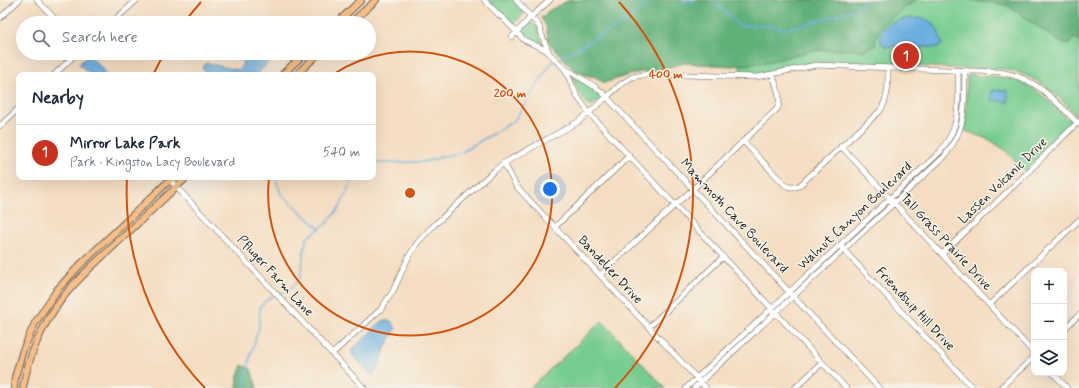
<!DOCTYPE html>
<html lang="en">
<head>
<meta charset="utf-8">
<style>
	body { margin:0; font-family:Mynerve,sans-serif; background:#f2f2f3; color:#1f2937 }
	.controls { position:absolute; right:12px; bottom:12px; display:grid; overflow:hidden; border-radius:8px; box-shadow:0 4px 16px #0002 }
	.controls button { width:36px; height:36px; display:grid; place-items:center; padding:0; border:0; border-bottom:1px solid #e0e1e3; background:#fff; color:#1f2937; font:20px sans-serif }
	.you { position:absolute; left:550px; top:189px; width:14px; height:14px; margin:-10px; border:3px solid #fff; border-radius:50%; background:#1a73e8; box-shadow:0 0 0 6px #1a73e833 }
	.badge { display:grid; place-items:center; width:26px; height:26px; border-radius:50%; background:#c8321e; color:#fff; font-size:13px; font-weight:700 }
	.pin { position:absolute; translate:-50% -50%; border:2px solid #fff; box-shadow:0 1px 4px #0006 }
	.list { margin:0; padding:0; list-style:none }
	h2 { display:flex; justify-content:space-between; align-items:center; height:52px; margin:0; padding:0 16px; font-size:17px }
	h2 small { font-size:13px; font-weight:400; color:#747a83 }
	.list li { display:grid; grid-template-columns:26px 1fr auto; gap:12px; align-items:center; box-sizing:border-box; height:56px; padding:0 16px; border-top:1px solid #e0e1e3 }
	.list b { display:block; font-size:15px; white-space:nowrap }
	.list p { margin:0; font-size:13px; white-space:nowrap; color:#747a83 }
	.list em { font-size:13px; font-style:normal; color:#747a83 }
	.icon { flex:none; width:22px; height:22px; fill:none; stroke:currentColor; stroke-width:2; stroke-linecap:round; stroke-linejoin:round }
	.map { position:relative; flex:none; width:1079px; height:388px; overflow:hidden }
	.search { position:absolute; background:#fff; box-shadow:0 4px 16px #0002; left:16px; top:16px; width:360px; height:44px; display:flex; align-items:center; gap:10px; box-sizing:border-box; padding:0 14px; border-radius:22px; color:#747a83; font-size:15px }
	.panel { position:absolute; background:#fff; box-shadow:0 4px 16px #0002; left:16px; top:72px; width:360px; height:108px; border-radius:8px }
	.map>svg:first-child { display:block }
</style>
</head>
<body>
<div class="map">
<svg width="1079" height="388" viewBox="0 0 1079 388">
	<rect width="100%" height="100%" fill="#f7f3e8"/>
	<filter id="ink" filterUnits="userSpaceOnUse"><feTurbulence type="fractalNoise" baseFrequency=".025" numOctaves="2"/><feDisplacementMap in="SourceGraphic" scale="8" xChannelSelector="R" yChannelSelector="G"/><feConvolveMatrix kernelMatrix="1 2 1 2 8 2 1 2 1" color-interpolation-filters="sRGB"/></filter>
	<filter id="wash" filterUnits="userSpaceOnUse"><feTurbulence type="fractalNoise" baseFrequency=".012" numOctaves="4" result="noise"/><feDisplacementMap in="SourceGraphic" scale="16" xChannelSelector="R" yChannelSelector="G"/><feGaussianBlur stdDeviation="0.9" result="paint"/><feColorMatrix in="noise" values="0 0 0 0 0 0 0 0 0 0 0 0 0 0 0 0 0 1.4 0 .05"/><feComposite in="paint" operator="in"/></filter>
	<g filter="url(#wash)">
		<rect width="100%" height="100%" fill="#f4ddc1"/>
		<path fill="#76cc90" stroke="#497456" d="M488,0h25l12,13 -12,11 -7,-8 -7,-4z
			M909,0h80l18,5 72,27v87c-19,-23 -45,-47 -77,-50 -18,-1 -35,0 -52,-1 -20,-1 -39,-3 -58,-2l-77,-4 -51,12 -21,-1 -14,-24z
			M531,22l6,5 6,19 -15,-5 -8,-8 2,-3z
			M970,74h4l1,2c13,0 27,1 40,4 21,6 38,25 53,39l2,-1 4,5 -48,49 -21,-22 -15,-10 -27,-10 3,-16 1,-38z
			M572,76l18,9 10,9c1,4 0,5 -3,8 -2,1 -3,3 -5,3 -8,1 -17,-21 -20,-27z
			M602,321l63,67h-135z"/>
		<path fill="#60b07a" stroke="#3e664b" d="M569,0h347l-33,24 -7,13 -1,9 -11,4h-49l-48,12 -33,4 -23,-1 -26,-2 -27,7 -17,2 -12,3 -25,8 -8,-6 -5,-1 -7,-1 -10,-5 -24,-26 -2,-6 -2,-12 -5,-8 7,-7z
			M971,0h108v40l-6,-2 -3,6 -10,-2 -53,-37 -30,-3z
			M242,365l9,4 6,19h-20l1,-13z"/>
		<path fill="#6aafe0" stroke="#43667e" d="M919,18c17,3 19,11 23,26l-2,2 -6,2 -6,-1 -10,1 -9,-4 -23,3c-4,-3 -6,-5 -6,-10 2,-17 26,-19 39,-19z
			M244,53h18l6,7 -1,4 -11,11h-48l-6,-6 4,-6 32,7 4,-4z
			M89,55l17,17 -4,3h-12l-11,-11z
			M992,90l16,1v11l-17,-2z
			M385,320l7,2 4,7 -10,17 -9,24 -6,5 -19,-21v-4l30,-29z"/>
		<g fill="none" stroke-linecap="round" stroke-linejoin="round">
			<path stroke="#6aafe0" stroke-width="1.5" d="M682,0l6,2 7,-2
				M713,0l26,26 26,-1 19,4 18,-4 55,-16 8,-9
				M558,59l73,-41 20,-18
				M373,163l50,-1 39,-10 52,-31 37,-58 4,-2
				M275,177l6,17 39,35
				M244,388l7,-34 8,-27 1,-20 9,-9 19,-8 12,-11 4,-29 3,-12 20,-15 13,-16 14,-30"/>
		</g>
	</g>
	<g filter="url(#ink)">
		<g fill="none" stroke-linecap="round" stroke-linejoin="round">
			<defs>
				<path id="minor" d="M37,0l22,23
					M484,0l15,15 4,3 21,22 22,10 18,18 30,18 8,6 277,296
					M516,0l23,26 5,15 5,11
					M0,18l19,-18
					M111,23l26,-23
					M512,37l19,-20 19,-17
					M565,69l12,27 12,17 257,275
					M54,75l23,-22
					M0,126l19,-18
					M743,141l42,44c5,3 9,3 14,1l81,-75c9,-14 8,-28 8,-43
					M841,146l193,207
					M504,163l12,23 190,202
					M170,180l194,208
					M555,227l74,-71
					M842,248l131,140
					M942,254l84,-80 52,-52
					M600,275l75,-70 18,-16 84,-80c6,-9 -2,-25 -4,-35
					M989,305l90,-85
					M649,327l74,-70
					M1064,329l15,-14
					M332,354l49,-45 12,-18 16,-35 9,-14 13,-14 45,-41 19,-17 9,-7 74,-41 29,-25 13,-12 12,-8 16,-3 109,3 59,-12 184,7c37,6 54,28 79,52
					M1053,373l14,15
					M686,388l254,-236c5,-7 10,-14 13,-22 7,-18 5,-40 5,-60
					M694,388l251,-232c7,-10 13,-20 16,-31 5,-17 3,-37 4,-54
					M795,388l27,-25
					M1000,388l34,-31"/>
				<path id="major" d="M337,23l24,-23
					M351,23l25,-23
					M282,75l23,-22
					M296,75l23,-22
					M14,388l1,-11 8,-27 12,-27 22,-33 21,-23 95,-90
					M23,388c5,-31 19,-63 38,-88 16,-22 38,-40 58,-59 22,-21 45,-43 68,-64"/>
			</defs>
			<use href="#minor" stroke="#686056" stroke-width="6"/>
			<use href="#major" stroke="#686056" stroke-width="8"/>
			<use href="#minor" stroke="#fff" stroke-width="5"/>
			<use href="#major" stroke="#f7be88" stroke-width="6"/>
		</g>
	</g>
	<g fill="none" stroke="#d4530e" stroke-width="2">
		<path d="M332 75A142 142 0 1 1 269 178"/>
		<path d="M205 388A283 283 0 0 1 127 178M154 73A283 283 0 0 1 164 54M184 23A283 283 0 0 1 201 2M619 2A283 283 0 0 1 615 388"/>
	</g>
	<g text-anchor="middle" dominant-baseline="central" stroke-width="3" stroke-linejoin="round" paint-order="stroke">
		<g font-size="13" fill="#1c1c1c" stroke="#f7f3e8">
			<text transform="translate(1003 181) rotate(-44)">Lassen Volcanic Drive</text>
			<text transform="translate(734 216) rotate(47)">Mammoth Cave Boulevard</text>
			<text transform="translate(855 216) rotate(-43)">Walnut Canyon Boulevard</text>
			<text transform="translate(946 242) rotate(47)">Tall Grass Prairie Drive</text>
			<text transform="translate(610 270) rotate(47)">Bandelier Drive</text>
			<text transform="translate(275 276) rotate(47)">Pfluger Farm Lane</text>
			<text transform="translate(915 309) rotate(47)">Friendship Hill Drive</text>
		</g>
	</g>
	<circle cx="410" cy="193" r="6" fill="#d4530e" stroke="#f7f3e8" stroke-width="2"/>
	<g font-size="12" text-anchor="middle" font-weight="bold" fill="#d4530e" stroke="#f7f3e8" stroke-width="3" stroke-linejoin="round" paint-order="stroke">
		<text x="666" y="78">400 m</text>
		<text x="510" y="97">200 m</text>
	</g>
</svg>
<div class="controls">
<button>+</button>
<button>−</button>
<button><svg class="icon" aria-label="layers" viewBox="0 0 24 24"><path d="M12 4l9 5-9 5-9-5zM3 14l9 5 9-5"/></svg></button>
</div>
<div class="you"></div>
<div class="pin badge" style="left:906px;top:56px">1</div>
<div class="search"><svg class="icon" aria-label="search" viewBox="0 0 24 24"><circle cx="10" cy="10" r="6"/><path d="M15 15l6 6"/></svg>Search here</div>
<section class="panel">
<h2>Nearby<small></small></h2>
<ul class="list">
<li><span class="badge">1</span><div><b>Mirror Lake Park</b><p>Park · Kingston Lacy Boulevard</p></div><em>540 m</em></li>
</ul>
</section>
</div>
</body>
</html>
